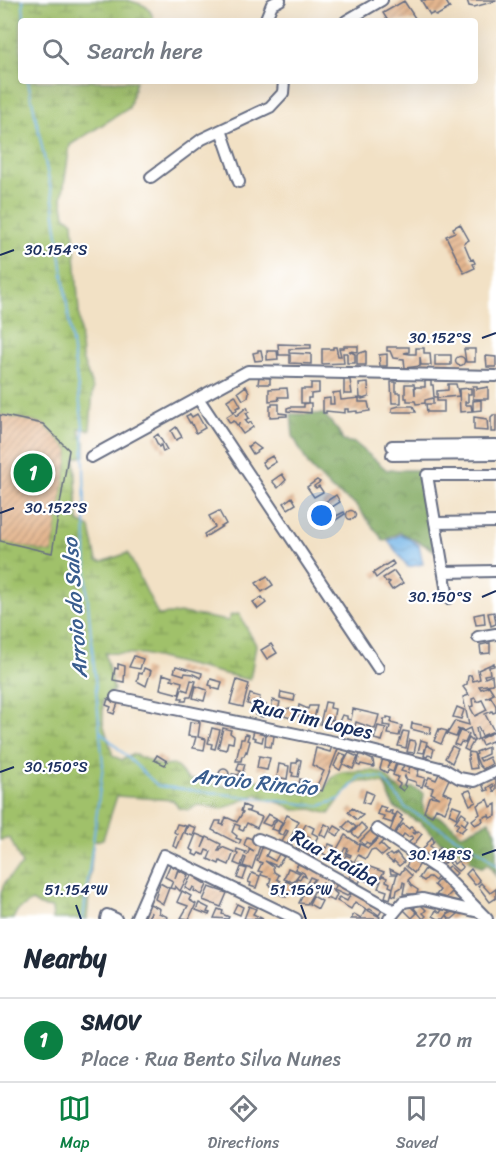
<!DOCTYPE html>
<html lang="en">
<head>
<meta charset="utf-8">
<style>
	body { margin:0; font-family:Sriracha,sans-serif; background:#f2f2f3; color:#1f2937 }
	.you { position:absolute; left:322px; top:516px; width:21px; height:21px; margin:-15px; border:4px solid #fff; border-radius:50%; background:#1a73e8; box-shadow:0 0 0 9px #1a73e833 }
	.badge { display:grid; place-items:center; width:39px; height:39px; border-radius:50%; background:#0b8043; color:#fff; font-size:20px; font-weight:700 }
	.pin { position:absolute; translate:-50% -50%; border:3px solid #fff; box-shadow:0 2px 6px #0006 }
	.list { margin:0; padding:0; list-style:none }
	h2 { display:flex; justify-content:space-between; align-items:center; height:78px; margin:0; padding:0 24px; font-size:26px }
	h2 small { font-size:20px; font-weight:400; color:#747a83 }
	.list li { display:grid; grid-template-columns:39px 1fr auto; gap:18px; align-items:center; box-sizing:border-box; height:84px; padding:0 24px; border-top:2px solid #e0e1e3 }
	.list b { display:block; font-size:22px; white-space:nowrap }
	.list p { margin:0; font-size:20px; white-space:nowrap; color:#747a83 }
	.list em { font-size:20px; font-style:normal; color:#747a83 }
	.icon { flex:none; width:33px; height:33px; fill:none; stroke:currentColor; stroke-width:2; stroke-linecap:round; stroke-linejoin:round }
	.map { position:relative; flex:none; width:496px; height:919px; overflow:hidden }
	.search { position:absolute; background:#fff; box-shadow:0 6px 24px #0002; left:18px; right:18px; top:18px; height:66px; display:flex; align-items:center; gap:15px; box-sizing:border-box; padding:0 21px; border-radius:6px; color:#747a83; font-size:22px }
	.sheet { height:162px; background:#fff }
	nav { display:flex; justify-content:space-around; align-items:center; box-sizing:border-box; height:84px; border-top:2px solid #e0e1e3; background:#fff; font-size:16px; color:#747a83 }
	nav a { display:grid; justify-items:center; gap:3px }
	nav .on { color:#0b8043 }
	.map>svg:first-child { display:block }
</style>
</head>
<body>
<div class="map">
<svg width="496" height="919" viewBox="0 0 496 919">
	<defs>
		<pattern id="forest-crowns" width="20" height="18" patternUnits="userSpaceOnUse" patternTransform="scale(1.5)"><rect width="20" height="18" fill="#80a75e"/><path d="M2 6a3 3 0 1 1 6 0M12 15a3 3 0 1 1 6 0" fill="none" stroke="#688851"/></pattern>
		<pattern id="wetland-marsh" width="20" height="14" patternUnits="userSpaceOnUse" patternTransform="scale(1.5)"><rect width="20" height="14" fill="#a0c16a"/><path d="M1 5h8M5 5V1M11 12h8M15 12V8" fill="none" stroke="#829d5a"/></pattern>
		<pattern id="water-waves" width="16" height="10" patternUnits="userSpaceOnUse" patternTransform="scale(1.5)"><rect width="16" height="10" fill="#71b3e6"/><path d="M0 5q4-4 8 0t8 0" fill="none" stroke="#5c92be"/></pattern>
		<pattern id="building-hatch" width="6" height="6" patternUnits="userSpaceOnUse" patternTransform="scale(1.5)"><rect width="6" height="6" fill="#e5b790"/><path d="M-1 1l2-2M0 6l6-6M5 7l2-2" fill="none" stroke="#b99579"/></pattern>
	</defs>
	<rect width="100%" height="100%" fill="#fff"/>
	<filter id="ink" filterUnits="userSpaceOnUse"><feTurbulence type="fractalNoise" baseFrequency=".0167" numOctaves="2"/><feDisplacementMap in="SourceGraphic" scale="12" xChannelSelector="R" yChannelSelector="G"/><feConvolveMatrix kernelMatrix="1 2 1 2 8 2 1 2 1" color-interpolation-filters="sRGB"/></filter>
	<filter id="wash" filterUnits="userSpaceOnUse"><feTurbulence type="fractalNoise" baseFrequency=".008" numOctaves="4" result="noise"/><feDisplacementMap in="SourceGraphic" scale="24" xChannelSelector="R" yChannelSelector="G"/><feGaussianBlur stdDeviation="1.35" result="paint"/><feColorMatrix in="noise" values="0 0 0 0 0 0 0 0 0 0 0 0 0 0 0 0 0 1.4 0 .05"/><feComposite in="paint" operator="in"/></filter>
	<g filter="url(#wash)">
		<rect width="100%" height="100%" fill="#f2e1c5"/>
		<path fill="url(#forest-crowns)" stroke="#4e6b5e" stroke-width="1.5" d="M291,414h33l15,18 4,9 12,2 32,27h31l16,80 -34,-18 -16,9 -29,-37 -23,-14 -23,-24 -16,-30z
			M384,783l9,2 10,6c8,-6 13,-3 21,3 -4,23 2,17 19,25 7,4 13,10 18,16l28,-14 7,11v44l-8,-12 -6,4 -12,-7 -13,-12 -17,-7 -20,-20 -4,-1 -22,-14z"/>
		<path fill="url(#wetland-marsh)" stroke="#5e7864" stroke-width="1.5" d="M0,0h127c15,5 22,3 27,21h-133v60h115l-7,27 -59,37 -8,54 3,16 8,7 9,136 11,31 -3,41 -11,-2 1,6 5,8v14l-10,2 3,64 12,6 7,33 5,1 26,-9 30,62 25,-2 45,8 3,-6 8,-1 17,31 -6,35 -107,-26 -38,-1 9,37 -11,11v22l10,33 9,4 11,-6 29,12 13,-1 13,14 41,8 11,-2 8,-6 49,7v5c8,5 17,2 26,1 3,-5 7,-12 11,-16 7,-6 14,-4 22,-5 15,-1 29,-2 37,14 -42,-7 -39,-6 -64,29l-17,-5 -18,1c-11,-9 -26,-8 -37,-16l-35,15 -24,-4 -10,5 -9,-2 -6,-8 -56,-4 -14,43 -10,3 -6,77h-34l-1,-11 -12,-2 -8,-5 -15,10 -4,8h-13c0,-33 0,-34 22,-54l-12,-27 -10,2v-299l52,12 17,-103 -26,-26 -43,-9z"/>
		<path fill="url(#water-waves)" stroke="#4671a2" stroke-width="1.5" d="M401,534l18,11 4,19 -15,3 -20,-26z"/>
		<g fill="none" stroke-linecap="round" stroke-linejoin="round">
			<path stroke="#71b3e6" stroke-width="2" d="M23,0l1,21
				M28,81l25,118 30,227 4,166 16,173 -20,154
				M100,731l58,55 162,20 20,-7 20,-23 23,2 23,30 77,45 13,12"/>
		</g>
		<g id="blocks">
			<path fill="url(#building-hatch)" fill-rule="evenodd" d="M421,0h24l5,8 -14,8 -2,-3 -4,2z
				M467,0h29v1l-22,6 -5,-1z
				M404,1l13,20h-29l-5,-8z
				M460,224l9,16 -5,3 7,17 2,-1 2,4 -2,1 2,4 -11,5 -18,-37 9,-4 -2,-4z
				M278,344l33,1v3l-22,1v4l22,1v10l-21,-1v-8h-11z
				M344,346h14v6l-9,-1 6,3v9h-8v-10h-4l1,10 -22,1v-15h11v-2h3l2,9h3l-2,-8h5z
				M387,347h22v5l-5,1 6,1h6v-6h8v5h6l1,12h-10l-1,-8v9l-15,2 -1,-9 -11,-1 -3,-7h-3z
				M464,349h11v13h-9z
				M258,350h3l2,10 -8,1 -2,-8 5,-1z
				M267,351h10l1,8 -11,1z
				M366,351v14h-9v-11z
				M387,354v12h-7l-1,-11z
				M435,355h16v10h-16z
				M486,356l10,1v10h-9z
				M455.5 361a4.5 4.5 0 1 1 9 0a4.5 4.5 0 1 1-9 0Z
				M259,377l11,1v6h-12z
				M344,380h6l2,14h-8z
				M425,381h6v4h2l1,12h3v-6l11,-1v-6h8l3,12 -22,2v3h7v11h-17l-1,-8h7v-6l-8,2v3l-9,1 -1,-3h-8v-3h-2v-14h9l1,11v-8h10z
				M391,382h5v11h5v10h-9z
				M311,383h8v10l-8,1v4h-3v5h-7v-14h10z
				M368,383l1,14 -7,2v-1h-2l-1,-14z
				M246,386l3,6 -1,5 -5,3 -5,-8z
				M473,386h4v3l11,-2v12h-15z
				M287,388l1,9h-10l1,3 -10,1v-12z
				M471,388v6h-3v8h-3v3h6l1,6 -12,1 -1,-23z
				M340,392l1,8 18,-2v4h9l2,9 -13,2v-2l-9,1v-3h-3v4l-19,-2v2h-3v-14l7,-1v6h4l-1,-11z
				M235,395l6,11 -5,2 1,2 -2,1h-2l-6,-11z
				M481,400v10l-8,1v-10z
				M308,403h3v10l-24,-2v-3l3,-1h14v-3z
				M272,404h7v9l8,1v2l-17,1v-11h2z
				M399,406h14l3,6h-24v-4z
				M247,407l2,5 -3,1 3,5 -4,2 3,4 3,-2 2,5 -10,7 -5,-7 1,-3 -2,1 -3,-4 -4,2 -4,-6 8,-5 2,4z
				M190,414l2,3 5,-3 8,14 -9,5 -5,-11 -1,1 -4,-7z
				M0,415l43,9 26,26 -17,103 -52,-12z
				M493,415h3v17h-5v-15z
				M474,417l13,2 1,12 -14,-1z
				M176,427l6,10 -6,3 -5,-9z
				M158,434l9,16 -4,2 -2,-7 -2,2 -5,-10z
				M253,443l8,6 -8,5 -5,-8z
				M272,456l4,6 -10,6 -4,-6z
				M282,474l4,6 -8,8 -6,-7z
				M317,480l3,2 -6,4 2,2 3,-2 4,6 -9,5 -7,-10z
				M336,495l4,7 -14,9 -4,-7z
				M292,497l4,7 -8,5 -4,-6z
				M346.5 515a4.5 4.5 0 1 1 9 0a4.5 4.5 0 1 1-9 0Z
				M219,511l7,13 -21,13 -1,-3 11,-7 -6,-11z
				M344,512l1,2 -23,15 -3,-5 2,-2 2,3 10,-6 -1,-1z
				M392,561l2,3 -18,14 -3,-5z
				M394,571l9,12 -11,7 -4,-6 2,-2 -2,-1 -2,1 -3,-4z
				M267,576l6,9 -11,7 -6,-9z
				M262,597l4,6 -8,6 -5,-7z
				M494,612l2,12 -5,2 -3,-13z
				M484,613l1,11 -9,1 -2,-10z
				M490,643v10l-9,1 -1,-9z
				M271,644l6,9 -10,6 -6,-9z
				M134,656l9,3 -3,10 -11,-2z
				M494,663v3l-5,1 1,7 -6,1 1,3 7,-3 1,9 -14,2 2,3 8,-3 5,8 -8,4 5,-1 5,9v6l-3,1 -1,-2 -7,3 9,17 -12,5 -4,-9 -2,1 2,11 -4,2 -4,-13 -6,3 -7,-2 2,1 -3,7 -9,-3 8,-13 14,4 -6,-28 6,-2 -6,-8 4,-3 1,-8 3,-1 2,6 7,-2 -2,-9zM475,698l2,4 5,-2 5,10 -12,6 -5,-9 3,-1 -1,-7z
				M118,664l7,2 -1,16 -11,-2 2,-12 3,1z
				M176,666l26,7 -1,5 -8,-4 -8,-1 -1,2 -10,-3z
				M144,668l7,3 -5,15 -9,-5 2,-8 3,1z
				M163,674l9,3 -1,2 11,3 -3,12 -19,-5z
				M211,679l11,3 -2,8 -8,-2v-2l-3,-1z
				M191,680l5,1 -5,16h-4l-1,4h-4l1,-3h-4l3,-9 6,2z
				M237,680l12,4 -6,23 -13,-3z
				M196,686l11,4 -3,11 -11,-3z
				M281,692l14,3 -1,6 -14,-3z
				M250,694l10,3 -2,6 8,2 -3,12 -8,-2 2,-9 -10,-2z
				M108,699l10,4 -4,11 -5,-2 2,-5 -5,-2z
				M273,700l7,2 -3,13 -7,-2z
				M325,702l6,1 -1,5 5,1 -2,11 -3,-1 -1,6 -9,-1z
				M299,705l9,4 1,-3h8l-3,13 -17,-3z
				M457,707l7,3 -3,9 -8,-2z
				M289,708l7,1 -2,10 -10,-3 2,-7z
				M353,709l26,6 -4,14 -19,-7 -2,8 -6,-2 1,-2 -11,-2 4,-9 5,1v3l4,1z
				M387,717l5,1 -1,5 11,3 -3,10 -11,-2 2,-8 -7,-1 1,-6h3z
				M190,722l10,1 -2,14 8,2 -2,11 -11,-2 3,-11 -8,-1z
				M412,723l19,4 -1,7 -19,-5z
				M378,726l8,2 -4,13 -8,-2z
				M212,728l8,2 -5,19 -4,-1 1,-4 -4,-1z
				M223,728l8,2 -1,3 4,3 -1,7 -5,-1 -2,8 -8,-2z
				M439,729l8,2 -6,13 -7,-3z
				M254,731l10,2 -2,9 -7,-2 1,-2 -4,-1z
				M403,731l6,1 -3,16 -8,-2z
				M460,731l9,3 -4,9 -4,-1 -2,4 -5,-2z
				M496,731v11l-3,1 -1,-2 -10,4 -3,-6z
				M266,733l8,2 -1,8 -2,-1 -1,5 -5,-1z
				M245,734l4,1 -2,5 3,1 -3,11 -1,-1 -2,5h-2l-1,5h-5l5,-22h3z
				M469,738l4,4 -5,9 -4,-2z
				M410,740l5,1 1,3 -2,9 -7,-1z
				M421,740l6,2 -3,11 -6,-1z
				M427,745l7,4 -2,7 -4,-1 -1,2 -3,-1z
				M332,746l6,3 -16,42 -7,-2 9,-18 -12,-6 4,-17 14,4z
				M452,746l6,3 -6,14 -7,-5z
				M488,747v7l-9,4 2,3 8,-4 3,7 -9,5 -4,-4 -4,-10 2,-1 -1,-2z
				M469,752l5,1 3,15 -7,1 -2,-10z
				M340,753l6,2 -6,15 -6,-4z
				M349,753l9,4 -5,12 -10,-5z
				M360,754l13,6 1,7 -13,-3 -1,2 -3,-1z
				M157,755l10,6 -2,4 -11,-5z
				M259,756l11,2 -3,12 -10,-2z
				M383,758l7,2 -3,8 4,-7 5,2 -3,9 -5,-2 -1,3 -7,-4z
				M399,758l2,1 -2,6 2,-2 3,2 -3,6 7,2 2,-7 9,4 -2,6 8,2 -3,9 -6,-2v-3l-10,-3 -1,-3 -1,2 2,1 -2,6 2,2 -3,4 -5,-4 2,-3 -4,-3 2,-4 -5,-2z
				M298,759l3,1 -3,17 -6,-1 1,-3 -2,-1 1,-9h5z
				M239,763l6,1 -3,11h-3l1,-4 -3,-1z
				M279,764l10,2 -2,13 -10,-2z
				M219 774a5 5 0 1 1 10 0a5 5 0 1 1-10 0Z
				M441,770l9,7 -7,15 9,4 -7,16 -9,-4 -4,8 -8,-4 5,-15 2,-1 9,2 -9,-5 2,-5 -8,-3 4,-8 7,3z
				M232,774l7,1 -1,8 -4,-1v3h-4z
				M493,777l3,3v10l-2,2 -2,-5 2,-1 -1,-2 -6,4 1,2 -3,1 -3,-8z
				M300,779l7,2 -3,11 -4,-1v-2l-2,-1z
				M470,790l6,12 -6,3 -6,-13z
				M366,791l7,3 -4,10 -6,-2z
				M488,799l3,8 5,-3v12l-6,2 -1,-3 -7,3 1,3 -8,4 -3,-5 8,-6 -3,-9z
				M243,805l7,3 -1,3h-3l16,6 -5,11 -10,-5 -4,8 -4,-2 1,-3 -5,-2 -3,8 5,4 -1,2 5,2 -2,4 -27,-14 4,-9h5l-1,3 3,1 3,-8 11,5 6,-10 -2,-1z
				M453,805l8,3 -5,10 -7,-4z
				M380,806l6,2 -1,4 4,1 1,-2h2l-1,3 4,1 -3,8 -9,-3 1,-4 -7,-2z
				M352,808l11,7 -6,5 -9,-8z
				M397,812l5,4 -2,2 3,2 -9,14 -4,-3z
				M462,812l4,3 -1,2 3,3 -3,5 -4,-3 5,5 -5,5 -5,-4 3,-4 -4,-2z
				M268,814l8,4 -6,8 -8,-3z
				M287,815l12,6 -12,24 -5,-3 6,-11 -2,-1 -3,6 -5,-3z
				M277,819l5,3 -4,9 -7,-2z
				M349,821l7,6 -6,6 -7,-6z
				M361,823l6,6 -9,9 -6,-5z
				M177,824l9,2 -9,22 -4,-2 4,-12 -3,-2z
				M306,824l8,4 -2,5 6,3 -6,12 -6,-3 4,-8 -9,-4z
				M325,824l6,3 -5,11 -6,-4z
				M403,824l6,5 2,-3 5,5 -3,2 2,1 3,-3 4,3 -10,13 -4,-3 5,-7 -2,-1 -3,1 -4,-3 -3,5 -7,-5z
				M188,825l8,3 -3,8 -8,-3z
				M335,826l7,4 -4,6 -7,-4z
				M374,829l7,5 -11,11 -3,-3 -3,3 -4,-4 11,-11 1,1z
				M196,834l10,4 -4,10 5,-11 14,7 -3,7h2l2,-4 12,5 -5,13 -9,-4 -1,3 -11,-5 3,-7 -5,-2 -2,5 -5,-2 -2,3 -4,-2 1,-3 -4,-2z
				M345,835l14,9 -2,7 3,-7 8,4 12,-11 3,4 -5,5 3,-2 7,7 -6,5 -8,-7 -3,1 -5,9 -8,-4 -4,7 -3,-2 -2,5 -6,-3 3,-7 4,2 1,-2 -5,-2 2,-4 -3,-1 -6,13 -7,-3z
				M247,837l10,4 -1,4 4,1 -8,23 -9,-3 3,-8 -2,-1 -3,9 -7,-3 4,-9 -2,-1 1,-4 9,3 -1,2 2,1 3,-6 4,2 -10,-6z
				M432,837l2,4 -4,5 4,3 -6,8 -7,-5z
				M329,844l5,2 -5,11 -7,-4 3,-6 2,1z
				M263,845l7,3 -4,8 2,1 7,4 4,-7 5,3 -7,9 -12,-5 8,6 1,5 5,3 -2,4 3,2 -3,9 -8,-5 2,-7 -10,-3 1,-3 -4,-1 4,-8 -5,-2z
				M315,846l5,2 -5,10 -5,-2z
				M440,847l3,5 -8,9 -4,-3z
				M465,850l6,7 -8,4 -4,-5z
				M445,852l5,4 -6,8 -5,-4z
				M397,853l7,9 -5,4 -5,-5 -1,2 -7,-6 4,-3 2,2z
				M412,857l9,5 -7,11 -8,-7z
				M452,860l2,4 4,-3 5,6 -5,4 -9,-8z
				M358,862l5,3 -5,10 4,2 -3,6 -9,-5z
				M298,864l36,13 -6,13 -2,-1 2,-3 -5,-3 -2,3 -3,-1 -11,19 -8,-1 7,-14 9,-10 -5,-2 -6,12 -3,-1 1,-3 -3,-2 -5,11 -5,-2 -3,5 -9,-4 4,-9 3,1 2,-4 8,4 3,-7 3,1 2,-4 4,2 -2,-4 -9,-4z
				M170,865l8,4 -3,9 3,-8 10,5 -8,16 -5,-5 -1,3 -4,-1 3,-7 -8,-4z
				M367,866l17,6 -4,6 3,-2 4,2 -1,3 4,2 -1,3 4,2 4,-14h-6l-1,-5 10,5 4,-6 8,8 -4,4 4,6 6,4 -1,4h-14l2,-11 -2,-1 -1,5 -5,3 -1,6 -4,-1 1,-7 -3,11 -5,-2 2,-6 -9,-3 3,-7 -3,1 -9,-4 -2,3 -3,-1 2,-4 -3,-2z
				M449,866l8,7 -3,3 -10,-6z
				M241,867l6,2 -4,11 -6,-2z
				M288,868l12,5 -7,9 -9,-3z
				M425,869l5,3 2,-3 8,5 -5,7 -5,-4h-2l-4,4 -5,-3z
				M471,869l9,12 -5,4 -9,-11z
				M193,872l6,3 -2,4 10,6 -5,10 -8,-4 1,-3 -2,-1 -2,4 -6,-3z
				M252,873l8,3 -4,12 -6,-2 1,-3 -3,-1z
				M442,876l13,13 -9,9 -10,-3 4,-5 -6,-5z
				M338,882l13,8 -4,6 -13,-6z
				M160,883l9,5 -6,16 -8,-5z
				M481,883l9,10 6,-4v9l-6,4 -12,-16z
				M209,887l18,6 -6,14 -18,-7z
				M330,888l7,6 -3,7 -8,-3z
				M182,891l9,5 -2,4 7,4 -7,15 -8,-1 7,-12 -11,-4z
				M352,892l15,7 -1,3 5,3 2,-4 11,6 -5,8 -9,-6 -3,1 13,7 -1,2h-28l3,-5 7,4 5,-9 -11,-7 -4,7 -14,-8 2,-4 8,4z
				M313,896l9,5 -4,8 -9,-5z
				M199,903l10,5 -2,4 3,1 -1,2 -13,-5z
				M419,903l7,7 -3,3 3,3 -3,3 -9,-11z
				M150,904l10,5 -1,4 9,4 -1,2h-18l2,-7 -4,7h-3z
				M237,904l6,3 -3,8 -7,-3z
				M409,905l8,8 -5,5 -8,-8z
				M249,906l7,3 -3,5 10,5h-19z
				M443,908l6,4 -2,3 8,-4 3,3 -6,5h-3l-2,-4 -3,4h-6l-5,-3 3,-6 4,3z
				M218,909l5,2 -1,3 7,3 -1,2 -14,-1z"/>
		</g>
	</g>
	<g filter="url(#ink)">
		<use href="#blocks" fill-opacity="0" stroke="#666d82" stroke-width="1.5"/>
		<g fill="none" stroke-linecap="round" stroke-linejoin="round">
			<defs>
				<path id="minor" d="M265,21l7,-17 8,-4
					M346,21l36,-21
					M221,130l18,52
					M151,177l51,-38 68,-32 13,-14 1,-12
					M198,398l180,270
					M392,446l104,-1
					M392,455l104,-1
					M91,457l157,-86 248,5
					M435,523l61,-1
					M444,572l52,-1
					M448,598l-21,-123h69
					M478,637l18,-3
					M116,697l224,46 104,26 15,9 16,3 21,-10
					M377,829l62,41 48,49
					M258,839l30,12 107,60
					M106,919l1,-4 9,4
					M136,919l28,-64 132,64
					M389,919l14,-17 20,-3 56,13"/>
			</defs>
			<use href="#minor" stroke="#666d82" stroke-width="14"/>
			<use href="#minor" stroke="#fff" stroke-width="10"/>
		</g>
	</g>
	<path fill="none" stroke="#1b2f5e" stroke-width="2" d="M0,255l14,-5M482,338l14,-5M0,513l14,-5M482,597l14,-6M0,772l14,-5M482,855l14,-5M76,905l5,14M301,905l5,14"/>
	<g text-anchor="middle" dominant-baseline="central" stroke-width="4.5" stroke-linejoin="round" paint-order="stroke">
		<g font-size="20" fill="#1b2f5e" stroke="#fff">
			<text transform="translate(312 719) rotate(13)">Rua Tim Lopes</text>
			<text transform="translate(335 858) rotate(29)">Rua Itaúba</text>
		</g>
		<g font-size="21" font-style="italic" fill="#395d8e" stroke="#fff">
			<text transform="translate(75 608) rotate(-94)">Arroio do Salso</text>
			<text transform="translate(255 782) rotate(6)">Arroio Rincão</text>
		</g>
	</g>
	<g font-size="15" text-anchor="middle" fill="#1b2f5e" stroke="#fff" stroke-width="4.5" stroke-linejoin="round" paint-order="stroke">
		<text x="56" y="255">30.154°S</text>
		<text x="440" y="343">30.152°S</text>
		<text x="56" y="513">30.152°S</text>
		<text x="440" y="602">30.150°S</text>
		<text x="56" y="772">30.150°S</text>
		<text x="440" y="860">30.148°S</text>
		<text x="76" y="895">51.154°W</text>
		<text x="301" y="895">51.156°W</text>
	</g>
</svg>
<div class="you"></div>
<div class="pin badge" style="left:33px;top:473px">1</div>
<div class="search"><svg class="icon" aria-label="search" viewBox="0 0 24 24"><circle cx="10" cy="10" r="6"/><path d="M15 15l6 6"/></svg>Search here</div>
</div>
<section class="sheet">
<h2>Nearby<small></small></h2>
<ul class="list">
<li><span class="badge">1</span><div><b>SMOV</b><p>Place · Rua Bento Silva Nunes</p></div><em>270 m</em></li>
</ul>
</section>
<nav>
<a class="on"><svg class="icon" aria-label="map" viewBox="0 0 24 24"><path d="M3 6l6-2 6 2 6-2v14l-6 2-6-2-6 2zM9 4v14M15 6v14"/></svg>Map</a>
<a><svg class="icon" aria-label="directions" viewBox="0 0 24 24"><path d="M12 3l9 9-9 9-9-9zM9 14v-3h6M13 9l2 2-2 2"/></svg>Directions</a>
<a><svg class="icon" aria-label="saved" viewBox="0 0 24 24"><path d="M7 4h10v16l-5-4-5 4z"/></svg>Saved</a>
</nav>
</body>
</html>
